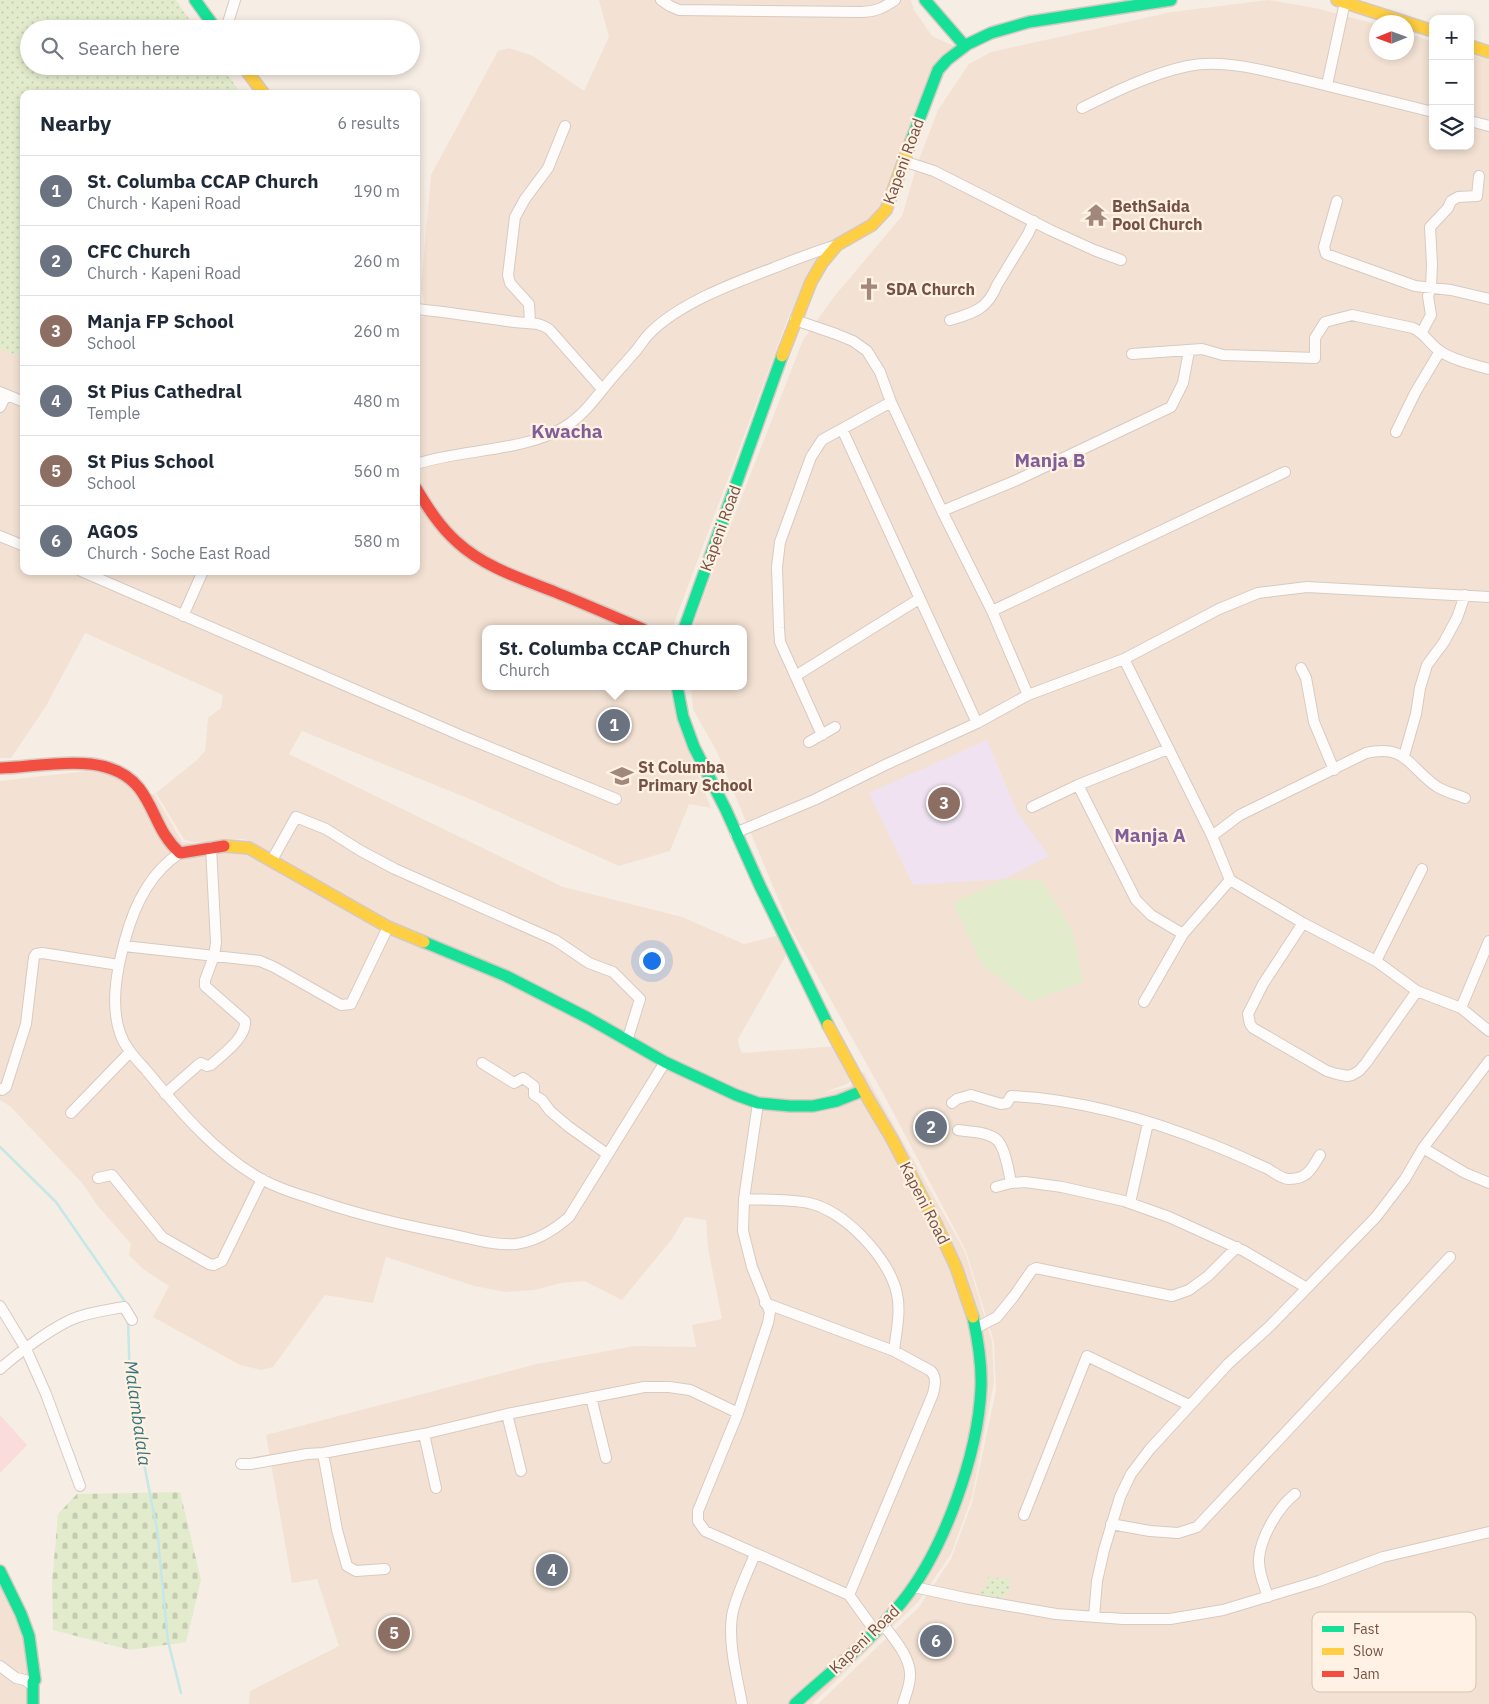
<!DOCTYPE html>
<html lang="en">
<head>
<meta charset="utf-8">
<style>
	body { margin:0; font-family:"IBM Plex Sans",sans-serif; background:#f2f2f3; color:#1f2937 }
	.controls { position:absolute; right:15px; top:15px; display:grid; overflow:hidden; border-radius:10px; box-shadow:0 2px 8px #0003 }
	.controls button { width:45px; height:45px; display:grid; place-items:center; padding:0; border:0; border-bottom:1px solid #e0e1e3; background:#fff; color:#1f2937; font:25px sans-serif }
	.compass { position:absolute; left:1369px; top:15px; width:45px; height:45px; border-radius:50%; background:#fff; box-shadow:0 2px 8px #0003; rotate:269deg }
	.you { position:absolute; left:651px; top:960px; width:18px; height:18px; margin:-12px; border:4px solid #fff; border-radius:50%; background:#1a73e8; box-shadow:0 0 0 8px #1a73e833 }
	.badge { display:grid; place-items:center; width:32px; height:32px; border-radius:50%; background:#7c3aed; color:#fff; font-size:16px; font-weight:700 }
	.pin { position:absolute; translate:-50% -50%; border:2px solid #fff; box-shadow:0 1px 5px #0006 }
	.popup { position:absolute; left:482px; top:625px; width:265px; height:65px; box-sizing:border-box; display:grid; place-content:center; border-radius:10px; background:#fff; filter:drop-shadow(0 1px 4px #0005); font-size:16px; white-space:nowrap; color:#747a83 }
	.popup b { font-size:19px; color:#1f2937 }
	.popup::after { content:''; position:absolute; left:50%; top:100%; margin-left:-10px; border:10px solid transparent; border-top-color:#fff }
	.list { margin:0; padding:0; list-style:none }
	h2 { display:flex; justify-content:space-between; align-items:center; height:65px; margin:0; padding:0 20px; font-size:21px }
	h2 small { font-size:16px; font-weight:400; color:#747a83 }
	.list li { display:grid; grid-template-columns:32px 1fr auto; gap:15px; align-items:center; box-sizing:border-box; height:70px; padding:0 20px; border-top:1px solid #e0e1e3 }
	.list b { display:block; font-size:19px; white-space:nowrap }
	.list p { margin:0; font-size:16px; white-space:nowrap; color:#747a83 }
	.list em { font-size:16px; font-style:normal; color:#747a83 }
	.icon { flex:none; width:28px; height:28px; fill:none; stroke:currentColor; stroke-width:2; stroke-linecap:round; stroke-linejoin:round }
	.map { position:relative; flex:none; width:1489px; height:1704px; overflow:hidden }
	.search { position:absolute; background:#fff; box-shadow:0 2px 8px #0003; left:20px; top:20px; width:400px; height:55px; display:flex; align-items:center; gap:12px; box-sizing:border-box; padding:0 18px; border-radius:28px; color:#747a83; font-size:19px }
	.panel { position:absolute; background:#fff; box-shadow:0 2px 8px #0003; left:20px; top:90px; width:400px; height:485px; border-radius:10px }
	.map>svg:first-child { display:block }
</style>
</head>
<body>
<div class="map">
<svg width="1489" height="1704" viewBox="0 0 1489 1704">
	<defs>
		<pattern id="cemetery-stones" width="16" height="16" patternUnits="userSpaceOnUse" patternTransform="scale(1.25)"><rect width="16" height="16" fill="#e2eccd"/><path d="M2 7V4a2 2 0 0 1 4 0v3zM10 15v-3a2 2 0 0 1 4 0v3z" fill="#c5ccb1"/></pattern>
		<pattern id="park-dots" width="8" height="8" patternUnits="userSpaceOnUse" patternTransform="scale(1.25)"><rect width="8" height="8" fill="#e2eccd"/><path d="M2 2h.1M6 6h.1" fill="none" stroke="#c5ccb1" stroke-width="1.8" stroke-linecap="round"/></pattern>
	</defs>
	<rect width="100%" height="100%" fill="#f6ede4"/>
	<path fill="#f3e2d3" d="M599,0h312l3,10 18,26 24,11 -63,149 -81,82 -24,40 -116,311h-187v57h184l15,54 27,68 -22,-4 -19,47 -51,15 -147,-66 -170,-69 -13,23 274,133 119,30 62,27 36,-9 9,15 -51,89 1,7 3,7 97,-7 18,28 -8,9 -26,10 26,-6 6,-7 9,-8 101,180 27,89 2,41 -22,115 -21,57 -33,48 -106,102h-563l1,-13 89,-45 -22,-67 -25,4 -26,-148 271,-71 97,-18 62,1 -4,-22 30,-6 -14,-71 -2,-28 -21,-3 -13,22 -50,61 -38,-19 -23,2 -27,7 -29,2 -31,-6 -88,-29 -13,46 -48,-8 -52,72 -12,3 -21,-5 -87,-48 16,-31 -26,-17 -14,-14 2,-11 -34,-39 -14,-21 -72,-77 -11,-7v-319l87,-10 31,4 25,26 11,-8 28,49 22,3 34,-4 23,5 -18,-7 -36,3h-16l-7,-3 -28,-46 41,-33 8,-9 3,-33 13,-10 2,-13 -138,-62 -39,73 -35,52h-11v-410l24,9v214h392v-253l11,-2 -6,-28 10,-113 67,-124 11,-3 24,8 51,35 25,-54z
		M1268,0l47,8 61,16v28h30l1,-19 26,9v104h37v-92l19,6v1644h-671l101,-97 32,-48 21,-56 24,-113 -2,-48 -28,-91 -82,-156 -94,-168 -73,-175 -24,-43 -2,-23h52v-57h-51l27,-74 84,-215 30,-42 69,-82 16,-54 20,-52 31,-46 22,-12 181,-40z
		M0,1576l27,58 4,70h-31z"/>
	<path fill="#f0e2f0" d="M987,740l30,72 32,44 -45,23 -91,6 -44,-92z"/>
	<path fill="#fadcdd" d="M0,1415l27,30 -27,28z"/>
	<path fill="url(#cemetery-stones)" d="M180,1492l21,88 -15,62 -56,8 -77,-20 -1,-47 6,-69 19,-20z"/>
	<path fill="url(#park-dots)" d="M0,0h176l20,29h-167v37h193l19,28h-217v264l-24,-9z
		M988,1577l22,2 -1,13 -8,6 -18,2 -3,-11 7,-2z"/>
	<path fill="#e2eccd" d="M1004,879l38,2 30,49 11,52 -52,20 -48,-36 -30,-63z"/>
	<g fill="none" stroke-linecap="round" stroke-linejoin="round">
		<path stroke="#c5e7e7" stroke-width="2.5" d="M0,1147l56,55 72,104
			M128,1321l2,62 8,51 19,95 11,112 13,52"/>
		<defs>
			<path id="street" d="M661,0l9,6 9,4 182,2c14,0 22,-4 34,-12
				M226,29l9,-29
				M1327,85l18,-83
				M1082,108c32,-16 71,-35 106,-42 35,-7 74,4 108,12 46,11 91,23 137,34
				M1470,121l19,5
				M903,161l31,10 116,59 44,20 27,10
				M1337,201l-13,46 2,7 89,32 36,4 38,9
				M416,309c33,3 66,9 99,13 14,2 21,-1 34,7l53,60
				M795,320l41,14 17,7 14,10 13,21 11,30 51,109 50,100 36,84
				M950,320c23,-7 37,-10 47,-35l31,-51 6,-13
				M530,322l-1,-18 -19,-21 -2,-8 7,-58 10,-18 23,-31 17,-42
				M1422,332l9,-17 -3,-19 3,-8 1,-24 -2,-37 18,-19 3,-7 7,-4 19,-1 2,-20
				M1132,354l70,-5 21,6 92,3v-20l10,-16 27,-7 61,13c13,6 16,16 27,23 12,9 35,14 49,18
				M0,392l24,10
				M0,407l6,-12
				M842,429l135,294
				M1396,432l19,-39 25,-42
				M416,464c46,-15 105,-12 147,-36 17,-10 28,-24 40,-39 9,-12 20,-23 30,-35 6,-6 10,-14 16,-20 30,-31 87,-52 127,-67 20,-8 40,-16 61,-22
				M942,511l75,-31 154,-73 12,-24 6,-32
				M0,536l24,10
				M81,571l381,165 154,63
				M992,611l293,-139
				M183,616l20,-45
				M1124,659l88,177 18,44 73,43 73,38 41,30 44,17 28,23
				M1301,668l5,10 8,44 20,48
				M797,675l122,-76
				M822,735l-42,-93 -1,-14 -2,-61 3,-25 31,-85 11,-17 69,-38
				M809,742l26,-15
				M1404,756l12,-42 4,-26 7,-23 17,-23 13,-24 8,-23
				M1078,785l58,115 15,15 32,19
				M1032,807l46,-22 90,-36
				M735,833l79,-33 71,-35 92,-42 51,-28 96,-36 95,-50 39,-16 49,-6 182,10
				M1212,836l28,-21 126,-62c40,-9 42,13 70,33 8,6 20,8 29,12
				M180,853c-31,20 -46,53 -55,87 -8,29 -15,64 -5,93 5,15 16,26 26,37 32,39 70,84 115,109 15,8 32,14 49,19 45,16 92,27 139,36 21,4 45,12 67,10 21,-3 37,-13 53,-27l96,-155
				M272,860l24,-43 30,12 35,22 34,18 160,71 34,23 24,9 27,27 -13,42
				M1303,923l-40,61 -15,30 2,10 3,4 74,43 10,3 10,2 5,-1 7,-4 7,-8 51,-72
				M124,946l136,15 14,6 67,38 10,-1 37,-77
				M1376,961l46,-92
				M1144,1002l39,-68 47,-54
				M1461,1008l28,-67
				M482,1063l32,20 9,-5 11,8v9l8,5 8,11 19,16 38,27
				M0,1089l2,1 4,-3 20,-63 7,-59 1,-8 2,-3 6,-1 77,12
				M165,1094l33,-29 3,-2 6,3 4,-1c11,-10 36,-28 34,-44l-40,-35v-6l9,-24 2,-13 -5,-96
				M758,1103l-14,96 -1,32 9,36 18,45 -2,11 -30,90 -40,98v10l7,10 144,64 26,36
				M952,1103l5,-4 14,-4 30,9 6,-1 4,-7c67,3 140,24 202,49 18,7 35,15 53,23 7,3 15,11 23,11 19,0 22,-10 31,-24
				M71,1113l59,-61
				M958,1130c11,2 28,1 38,9 9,7 13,33 15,44
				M1423,1148l42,25 24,10
				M98,1178l14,-3 50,62 47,27 5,1 8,-4 40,-82
				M996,1187l15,-4 14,-1 37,5 62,14 45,16 75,34 63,37
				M744,1199c22,1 44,0 65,4 36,8 81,56 88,91 4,18 -1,39 -3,57
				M1130,1203l18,-80
				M765,1303l129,48 37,20c6,7 4,14 2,23l-84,201
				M0,1306l26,43 20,45 34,92
				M976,1328l21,-11 17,-21 18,-26 4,-2 136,28 17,-6 19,-14 29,-29
				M0,1369c18,-16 55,-44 78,-52 14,-5 30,-7 46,-10l8,13
				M591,1397l15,61
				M507,1414l14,57
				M424,1434l12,54
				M323,1453l14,77 10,36 9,5 29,-2
				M241,1464h10l56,-10 16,-1 101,-19 83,-20 137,-27h25l21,3 48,23
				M1024,1515l63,-159 102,49
				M1111,1524l39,7 28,2 19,-6 253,-270
				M914,1587l51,11 91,16 67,5h47l53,-9 96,-29 64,-24 106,-25
				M1268,1597c-4,-12 -10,-26 -9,-39 2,-21 19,-51 36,-64
				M1094,1617l3,-36 7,-31 16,-53 11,-23 19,-25 78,-85 42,-38 106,-109 29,-38 18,-31 66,-87
				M883,1624c10,14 26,31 27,49 1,10 -4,21 -7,31
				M0,1666l16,12 9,2 8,6
				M742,1704c-5,-28 -14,-60 -10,-88 3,-19 16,-44 23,-62"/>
			<path id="fast" d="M195,0l21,29
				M925,0l39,45
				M911,141l27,-71 9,-10 21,-16 23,-11 38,-11 142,-22
				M684,629l98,-273
				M677,686l6,31 11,30 32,63 34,76 68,139
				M424,942l82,34 82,42 77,44 71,33 22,8 32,3h23l24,-5 25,-10
				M0,1571l21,43 8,22 6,44 -2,2v22
				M795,1704c36,-33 76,-63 107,-102 42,-52 76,-147 79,-214 1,-24 -3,-48 -8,-71"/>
			<path id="slow" d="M1337,0l96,31
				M1470,46l19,6
				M243,66l21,28
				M782,356l29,-74 11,-19 15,-18 35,-20 14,-15 25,-69
				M224,846l25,2 139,79 36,15
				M828,1025l38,70 26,44 43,83 21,45 17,50"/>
			<path id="jam" d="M416,488c12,20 24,39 41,54 27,25 65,37 98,50 30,12 59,25 88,37
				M0,768c43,-1 108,-19 139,20 17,22 18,44 41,65l44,-7"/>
		</defs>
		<use href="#street" stroke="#d7cac2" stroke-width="12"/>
		<use href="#fast" stroke="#d6c9c0" stroke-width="14"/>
		<use href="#slow" stroke="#d6c9c0" stroke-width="14"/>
		<use href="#jam" stroke="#d6c9c0" stroke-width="14"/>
		<use href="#street" stroke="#fefcfb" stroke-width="10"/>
		<use href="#fast" stroke="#16e098" stroke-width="11"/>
		<use href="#slow" stroke="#ffcf43" stroke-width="11"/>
		<use href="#jam" stroke="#f24e42" stroke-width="11"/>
	</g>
	<defs>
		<symbol id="temple-bare" viewBox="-9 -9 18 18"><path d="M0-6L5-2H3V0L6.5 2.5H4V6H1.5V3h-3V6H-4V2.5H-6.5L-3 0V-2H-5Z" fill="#a2887c" stroke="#fff2e4" stroke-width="2.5" paint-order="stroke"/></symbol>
		<symbol id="church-bare" viewBox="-9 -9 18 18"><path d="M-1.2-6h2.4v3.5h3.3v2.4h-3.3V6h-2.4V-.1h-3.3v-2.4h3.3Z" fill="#a2887c" stroke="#fff2e4" stroke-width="2.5" paint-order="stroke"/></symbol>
		<symbol id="school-bare" viewBox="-9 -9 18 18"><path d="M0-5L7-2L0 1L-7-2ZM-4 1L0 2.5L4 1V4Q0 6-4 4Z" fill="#a2887c" stroke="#fff2e4" stroke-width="2.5" paint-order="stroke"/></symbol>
	</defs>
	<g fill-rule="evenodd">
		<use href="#temple-bare" x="1080" y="199" width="32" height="32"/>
		<use href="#church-bare" x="853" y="273" width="32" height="32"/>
		<use href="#school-bare" x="606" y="760" width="32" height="32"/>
	</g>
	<g text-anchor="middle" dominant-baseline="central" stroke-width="4.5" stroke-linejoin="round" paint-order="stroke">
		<g font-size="16" fill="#745144" stroke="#fff2e4">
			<text transform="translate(903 161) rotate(-70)">Kapeni Road</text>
			<text transform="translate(720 528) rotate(-70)">Kapeni Road</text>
			<text transform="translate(925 1203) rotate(63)">Kapeni Road</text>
			<text transform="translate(864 1639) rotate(-44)">Kapeni Road</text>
		</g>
		<g font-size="16" font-weight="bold" fill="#745144" stroke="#fff2e4" text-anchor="start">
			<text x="1112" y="206">BethSaida<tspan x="1112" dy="18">Pool Church</tspan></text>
			<text x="886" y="289">SDA Church</text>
			<text x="638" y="767">St Columba<tspan x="638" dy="18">Primary School</tspan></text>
		</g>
		<g font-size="18" font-style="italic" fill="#37767c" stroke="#fff2e4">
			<text transform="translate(138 1413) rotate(82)">Malambalala</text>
		</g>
		<g font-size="19" font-weight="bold" fill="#805f98" stroke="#fff2e4">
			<text x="567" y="431">Kwacha</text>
			<text x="1050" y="460">Manja B</text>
			<text x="1150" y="835">Manja A</text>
		</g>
	</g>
	<rect x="1312" y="1612" width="164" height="80" rx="8" fill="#fff2e4" stroke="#d5c2b4" stroke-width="1"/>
	<rect x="1322" y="1626" width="22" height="6" fill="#16e098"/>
	<rect x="1322" y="1648" width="22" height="7" fill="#ffcf43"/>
	<rect x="1322" y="1671" width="22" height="6" fill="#f24e42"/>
	<g font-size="14" fill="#745144">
		<text x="1353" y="1634">Fast</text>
		<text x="1353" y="1656">Slow</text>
		<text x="1353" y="1679">Jam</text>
	</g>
</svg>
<div class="controls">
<button>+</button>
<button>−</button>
<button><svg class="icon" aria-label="layers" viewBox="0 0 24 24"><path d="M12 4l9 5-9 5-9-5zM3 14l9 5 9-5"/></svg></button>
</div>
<svg class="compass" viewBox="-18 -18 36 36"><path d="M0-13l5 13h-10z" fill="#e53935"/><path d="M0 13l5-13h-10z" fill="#747a83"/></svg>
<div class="you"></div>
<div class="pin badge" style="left:614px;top:725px;background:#6b7280">1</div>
<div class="popup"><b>St. Columba CCAP Church</b>Church</div>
<div class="pin badge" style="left:931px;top:1127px;background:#6b7280">2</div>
<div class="pin badge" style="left:944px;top:803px;background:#8d6e63">3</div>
<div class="pin badge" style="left:552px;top:1570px;background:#6b7280">4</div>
<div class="pin badge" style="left:394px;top:1633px;background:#8d6e63">5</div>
<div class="pin badge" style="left:936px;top:1641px;background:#6b7280">6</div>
<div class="search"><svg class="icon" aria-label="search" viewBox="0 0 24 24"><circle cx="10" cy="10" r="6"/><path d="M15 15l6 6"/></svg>Search here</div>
<section class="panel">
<h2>Nearby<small>6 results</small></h2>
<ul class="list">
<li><span class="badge" style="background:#6b7280">1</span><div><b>St. Columba CCAP Church</b><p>Church · Kapeni Road</p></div><em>190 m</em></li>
<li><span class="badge" style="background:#6b7280">2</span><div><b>CFC Church</b><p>Church · Kapeni Road</p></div><em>260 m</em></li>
<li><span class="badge" style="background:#8d6e63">3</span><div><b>Manja FP School</b><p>School</p></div><em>260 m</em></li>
<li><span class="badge" style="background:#6b7280">4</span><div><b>St Pius Cathedral</b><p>Temple</p></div><em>480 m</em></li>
<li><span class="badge" style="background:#8d6e63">5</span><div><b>St Pius School</b><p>School</p></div><em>560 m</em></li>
<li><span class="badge" style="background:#6b7280">6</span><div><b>AGOS</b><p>Church · Soche East Road</p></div><em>580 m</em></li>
</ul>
</section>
</div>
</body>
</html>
